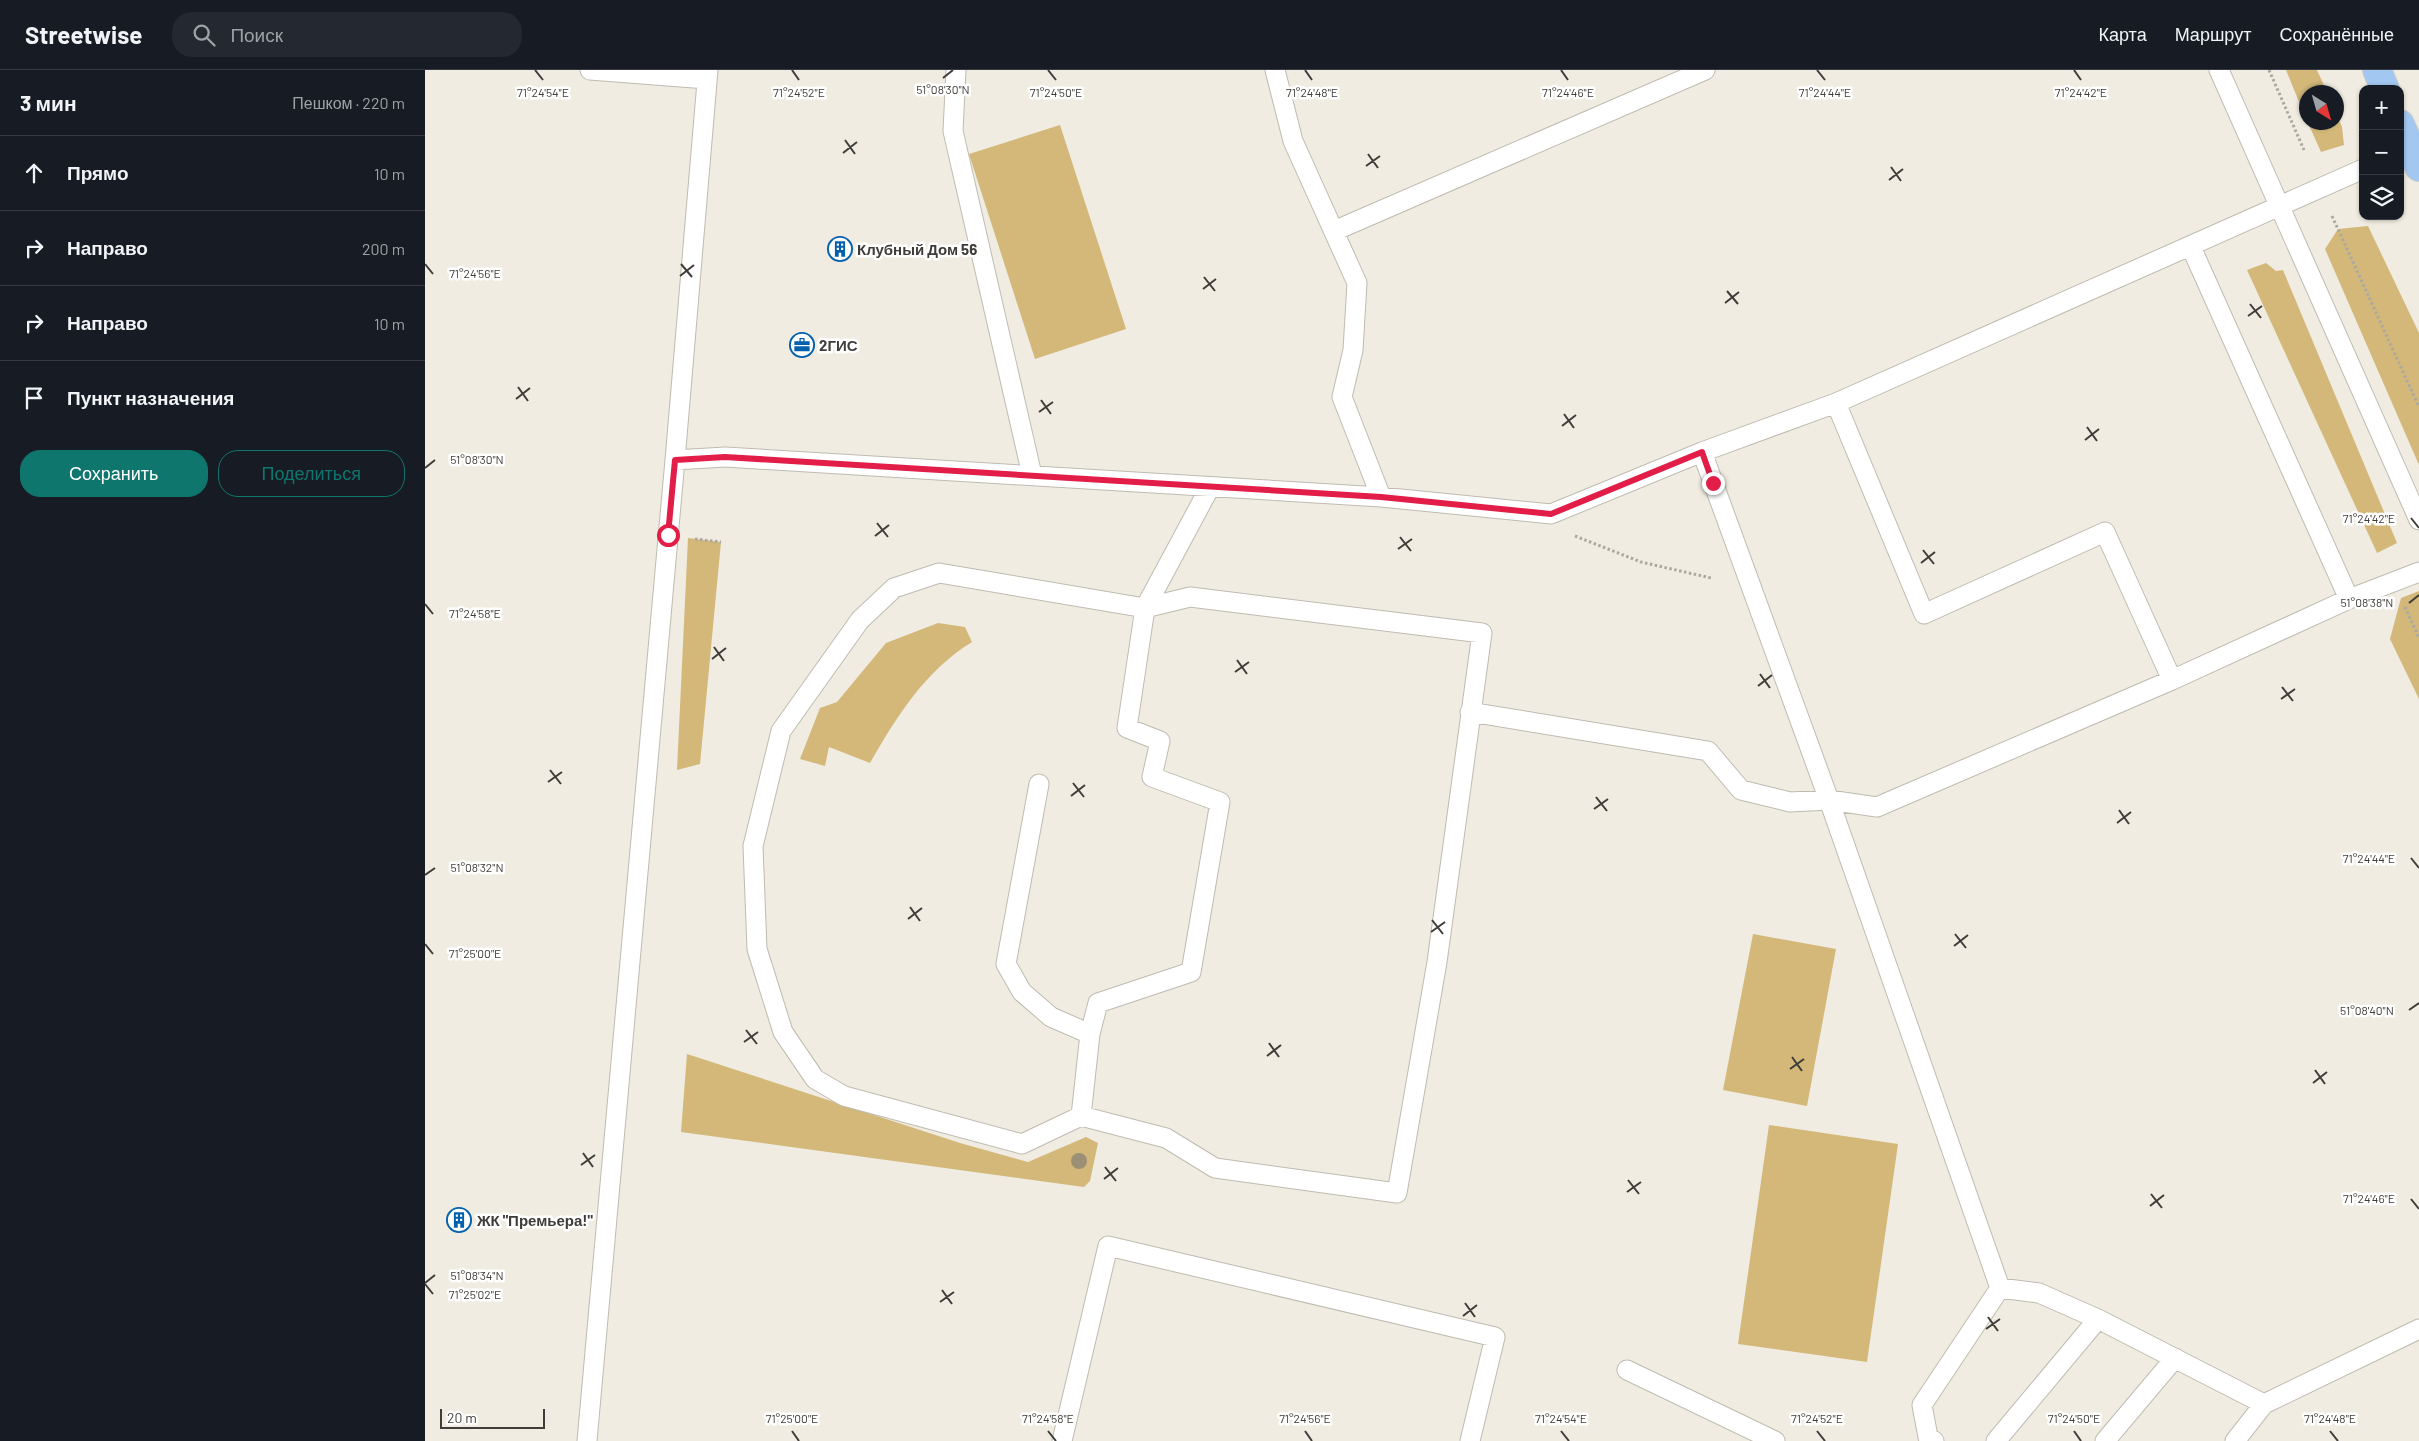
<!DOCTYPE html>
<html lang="ru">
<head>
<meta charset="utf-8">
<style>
	body { margin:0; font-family:Barlow,sans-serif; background:#242831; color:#f1f3f6 }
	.controls { position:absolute; right:15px; top:15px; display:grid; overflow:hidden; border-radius:10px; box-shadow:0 1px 4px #0004 }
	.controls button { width:45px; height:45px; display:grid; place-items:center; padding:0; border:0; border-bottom:1px solid #363941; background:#171b24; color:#f1f3f6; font:25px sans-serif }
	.compass { position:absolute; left:1874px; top:15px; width:45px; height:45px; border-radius:50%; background:#171b24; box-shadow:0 1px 4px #0004; rotate:143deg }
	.scale { position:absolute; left:15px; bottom:12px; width:105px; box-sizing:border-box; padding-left:5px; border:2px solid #3f3d39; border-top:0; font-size:14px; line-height:18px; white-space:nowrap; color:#3f3d39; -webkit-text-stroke:4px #fff; paint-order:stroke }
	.stop { position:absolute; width:15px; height:15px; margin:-11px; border:4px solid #e11d48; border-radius:50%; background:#fff }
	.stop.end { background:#e11d48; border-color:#fff; box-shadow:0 1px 5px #0008 }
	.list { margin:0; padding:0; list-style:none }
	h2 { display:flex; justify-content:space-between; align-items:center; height:65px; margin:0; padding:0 20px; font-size:21px }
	h2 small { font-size:16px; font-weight:400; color:#9ea1a6 }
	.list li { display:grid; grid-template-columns:32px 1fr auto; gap:15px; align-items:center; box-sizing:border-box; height:75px; padding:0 20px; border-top:1px solid #363941 }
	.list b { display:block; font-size:19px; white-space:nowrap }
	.list em { font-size:16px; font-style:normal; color:#9ea1a6 }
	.actions { display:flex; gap:10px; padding:15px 20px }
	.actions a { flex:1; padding:11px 0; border:1px solid #0f766e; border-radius:20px; text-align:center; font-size:18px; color:#0f766e }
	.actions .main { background:#0f766e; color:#fff }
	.icon { flex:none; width:28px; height:28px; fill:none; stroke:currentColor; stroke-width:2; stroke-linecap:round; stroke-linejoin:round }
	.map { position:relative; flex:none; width:1994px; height:1371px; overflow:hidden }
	header { display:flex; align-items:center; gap:30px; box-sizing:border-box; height:70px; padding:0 25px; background:#171b24; border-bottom:1px solid #363941 }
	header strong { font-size:24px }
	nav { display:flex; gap:28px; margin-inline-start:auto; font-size:18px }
	.search { width:350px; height:45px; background:#242831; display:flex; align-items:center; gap:12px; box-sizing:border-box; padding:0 18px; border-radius:20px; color:#9ea1a6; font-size:19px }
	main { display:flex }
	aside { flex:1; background:#171b24 }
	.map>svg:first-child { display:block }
</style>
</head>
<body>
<header>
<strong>Streetwise</strong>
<div class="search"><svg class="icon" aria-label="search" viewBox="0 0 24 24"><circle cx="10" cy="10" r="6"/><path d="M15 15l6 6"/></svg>Поиск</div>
<nav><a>Карта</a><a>Маршрут</a><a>Сохранённые</a></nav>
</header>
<main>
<aside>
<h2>3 мин<small>Пешком · 220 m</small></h2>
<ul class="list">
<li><svg class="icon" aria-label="ahead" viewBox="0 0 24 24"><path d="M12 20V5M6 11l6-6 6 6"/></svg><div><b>Прямо</b></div><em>10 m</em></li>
<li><svg class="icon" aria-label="right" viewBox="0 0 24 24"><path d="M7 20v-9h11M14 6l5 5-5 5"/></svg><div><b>Направо</b></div><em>200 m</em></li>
<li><svg class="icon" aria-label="right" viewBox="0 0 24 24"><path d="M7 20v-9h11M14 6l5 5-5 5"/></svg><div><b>Направо</b></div><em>10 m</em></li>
<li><svg class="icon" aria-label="arrive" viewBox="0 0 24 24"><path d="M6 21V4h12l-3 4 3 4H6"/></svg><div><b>Пункт назначения</b></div></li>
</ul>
<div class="actions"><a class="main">Сохранить</a><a>Поделиться</a></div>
</aside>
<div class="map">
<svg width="1994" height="1371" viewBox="0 0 1994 1371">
	<rect width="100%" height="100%" fill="#f0ece1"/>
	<path fill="#d3b87a" d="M1861,0h31l10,22h-20l-1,27z
		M1912,45l5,12 2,18 -23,7 -13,-29 29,-1z
		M635,55l66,204 -91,30 -66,-205z
		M1943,156l51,107v132l-94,-216 13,-20z
		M1841,193l10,8 7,-1 114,273 -20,10 -130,-283z
		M263,468l33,4 -21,222 -23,6z
		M1994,521v108l-29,-60 11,-41z
		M513,553l27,4 7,15c-47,29 -75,74 -102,121l-41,-16 -4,19 -25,-7 20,-51 17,-6 49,-59z
		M1328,864l83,15 -29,157 -84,-16z
		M262,984l273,89 68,19 58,-25 12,6 -8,38 -6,6 -403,-55z
		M1344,1055l129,19 -31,218 -129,-18z"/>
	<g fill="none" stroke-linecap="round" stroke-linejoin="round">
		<defs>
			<path id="service" d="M165,0l117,9
				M531,0l-3,61 79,344
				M850,0l18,71 64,142 -4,67 -11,47 39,100
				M1794,0l200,450
				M909,161l371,-161
				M1411,333l88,211 181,-82 67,148
				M250,390l50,-3 656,40 170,17 151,-62
				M1924,529l70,-27
				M1045,642l238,39 33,39 49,12 39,-2 48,7 295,-127 177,-81 -158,-352
				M614,714l-33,180 16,28 29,25 39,17
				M656,1046l85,22 49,30 182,25 40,-231 45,-329 -292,-36 -45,11 -18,120 33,13 -8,36 68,25 -29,170 -93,31 -8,31 -9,82 -59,28 -178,-48 -29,-17 -32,-47 -26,-83 -4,-103 28,-115 79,-111 34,-32 45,-15 206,35 65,-121
				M1202,1300l148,71
				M1839,1334l-166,-85 -59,-26 -39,-5 -171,-488 -127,-348 134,-49 527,-234
				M162,1371l88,-981 33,-390
				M637,1371l46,-195 387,91 -25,104
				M1509,1371l-6,-4 -6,-32 78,-117
				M1571,1371l102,-122
				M1680,1371l70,-83
				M1810,1371l29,-37 155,-75"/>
			<path id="primary" d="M1952,0l8,19
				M1975,54l19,43"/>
		</defs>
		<use href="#service" stroke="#bfbbb1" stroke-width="21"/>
		<use href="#primary" stroke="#cdcdcc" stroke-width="30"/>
		<path stroke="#aba8a0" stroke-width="3" stroke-dasharray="2.5 2.5" stroke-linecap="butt" d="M1844,0l35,80
			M1907,146l87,191
			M1150,466l66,26 70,16
			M270,469l26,3
			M1980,537l14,31"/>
		<use href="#service" stroke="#fff" stroke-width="19"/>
		<use href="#primary" stroke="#a2c7f0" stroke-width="28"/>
	</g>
	<circle fill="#9b9075" cx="654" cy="1091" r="8"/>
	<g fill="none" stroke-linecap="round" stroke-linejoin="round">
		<path stroke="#e11d48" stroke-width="6" d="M243,465l7,-75 50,-3 656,40 170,17 151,-62 11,31"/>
	</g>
	<path fill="none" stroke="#3f3d39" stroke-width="2" d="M110,0l8,10M367,0l7,10M623,0l8,10M880,0l7,10M1136,0l7,10M1392,0l8,10M1649,0l7,10M518,8l10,-8M420,70l10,14M418,83l14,-11M943,84l10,14M941,96l14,-10M1466,97l10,14M1464,110l14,-11M0,194l8,10M256,194l11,13M255,206l14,-11M779,207l11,14M778,219l13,-10M1302,221l11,13M1300,233l14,-11M1825,234l11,14M1823,246l14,-10M93,317l10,14M91,329l14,-11M616,330l10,14M614,342l14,-10M1139,344l10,14M1137,356l14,-11M1662,357l10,14M1660,370l14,-11M0,398l10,-8M1986,448l8,10M452,453l11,14M450,466l14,-11M975,467l11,14M973,479l14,-10M1498,480l11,14M1496,493l14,-11M1984,533l10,-8M0,534l8,10M289,577l10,14M287,589l14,-11M812,590l10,14M810,602l14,-10M1335,604l10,14M1333,616l14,-11M1857,617l11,14M1856,629l14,-10M125,700l11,14M123,712l14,-10M648,713l11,14M646,726l14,-11M1171,727l11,14M1169,739l14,-10M1694,740l10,14M1692,753l14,-11M1986,788l8,10M0,805l10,-7M485,837l10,14M483,849l14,-11M1007,850l11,14M1006,862l14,-10M1530,864l11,14M0,874l8,10M1529,876l14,-11M1984,940l10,-7M321,960l11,14M319,972l14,-10M844,973l10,14M842,986l14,-11M1367,987l10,14M1365,999l14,-10M1890,1000l10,14M1888,1013l14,-11M158,1083l10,14M156,1095l14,-10M680,1097l11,14M679,1109l14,-11M1203,1110l11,14M1202,1122l14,-10M1726,1124l11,14M1986,1129l8,10M1725,1136l14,-11M0,1213l10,-8M0,1214l8,10M517,1220l10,14M515,1232l14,-10M1040,1233l10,14M1038,1246l14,-11M1563,1247l10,14M1561,1259l14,-10M367,1361l7,10M623,1361l8,10M880,1361l7,10M1136,1361l8,10M1392,1361l8,10M1649,1361l7,10M1905,1361l8,10"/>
	<defs>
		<symbol id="building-ring" viewBox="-11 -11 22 22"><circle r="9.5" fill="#fff" stroke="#0260ad" stroke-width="1.5"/><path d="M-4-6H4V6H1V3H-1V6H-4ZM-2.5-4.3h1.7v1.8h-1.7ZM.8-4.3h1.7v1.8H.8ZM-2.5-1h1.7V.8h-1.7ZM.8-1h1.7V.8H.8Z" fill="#0260ad"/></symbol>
		<symbol id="office-ring" viewBox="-11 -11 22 22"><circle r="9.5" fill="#fff" stroke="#0260ad" stroke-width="1.5"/><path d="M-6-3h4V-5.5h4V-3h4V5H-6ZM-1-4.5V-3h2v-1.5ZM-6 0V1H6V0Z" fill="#0260ad"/></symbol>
	</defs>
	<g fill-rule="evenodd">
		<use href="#building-ring" x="401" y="165" width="28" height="28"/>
		<use href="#office-ring" x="363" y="261" width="28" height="28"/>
		<use href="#building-ring" x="20" y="1136" width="28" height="28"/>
	</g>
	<g text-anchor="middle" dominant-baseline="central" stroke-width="5" stroke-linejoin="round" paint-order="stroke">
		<g font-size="15" font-weight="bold" fill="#3f3d39" stroke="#fff" text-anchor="start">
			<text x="432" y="179">Клубный Дом 56</text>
			<text x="394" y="275">2ГИС</text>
			<text x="52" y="1150">ЖК "Премьера!"</text>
		</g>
	</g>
	<g font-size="12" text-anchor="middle" fill="#3f3d39" stroke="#fff" stroke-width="5" stroke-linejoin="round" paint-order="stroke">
		<text x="518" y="24">51°08'30"N</text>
		<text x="118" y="27">71°24'54"E</text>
		<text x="374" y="27">71°24'52"E</text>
		<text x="631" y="27">71°24'50"E</text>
		<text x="887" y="27">71°24'48"E</text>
		<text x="1143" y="27">71°24'46"E</text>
		<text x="1400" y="27">71°24'44"E</text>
		<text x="1656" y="27">71°24'42"E</text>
		<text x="50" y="208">71°24'56"E</text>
		<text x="52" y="394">51°08'30"N</text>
		<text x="1944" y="453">71°24'42"E</text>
		<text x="1942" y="537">51°08'38"N</text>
		<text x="50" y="548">71°24'58"E</text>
		<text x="1944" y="793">71°24'44"E</text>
		<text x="52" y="802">51°08'32"N</text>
		<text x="50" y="888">71°25'00"E</text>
		<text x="1942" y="945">51°08'40"N</text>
		<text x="1944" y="1133">71°24'46"E</text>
		<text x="52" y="1210">51°08'34"N</text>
		<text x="50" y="1229">71°25'02"E</text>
		<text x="367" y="1353">71°25'00"E</text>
		<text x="623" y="1353">71°24'58"E</text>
		<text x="880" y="1353">71°24'56"E</text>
		<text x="1136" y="1353">71°24'54"E</text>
		<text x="1392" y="1353">71°24'52"E</text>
		<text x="1649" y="1353">71°24'50"E</text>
		<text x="1905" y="1353">71°24'48"E</text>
	</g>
</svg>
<div class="controls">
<button>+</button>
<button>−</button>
<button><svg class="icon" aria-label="layers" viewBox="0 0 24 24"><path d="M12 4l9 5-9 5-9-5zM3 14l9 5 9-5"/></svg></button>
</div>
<svg class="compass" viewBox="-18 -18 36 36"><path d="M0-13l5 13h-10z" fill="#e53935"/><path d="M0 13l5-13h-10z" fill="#9ea1a6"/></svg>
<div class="scale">20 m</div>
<div class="stop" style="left:243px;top:465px"></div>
<div class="stop end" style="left:1288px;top:413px"></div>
</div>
</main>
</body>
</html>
